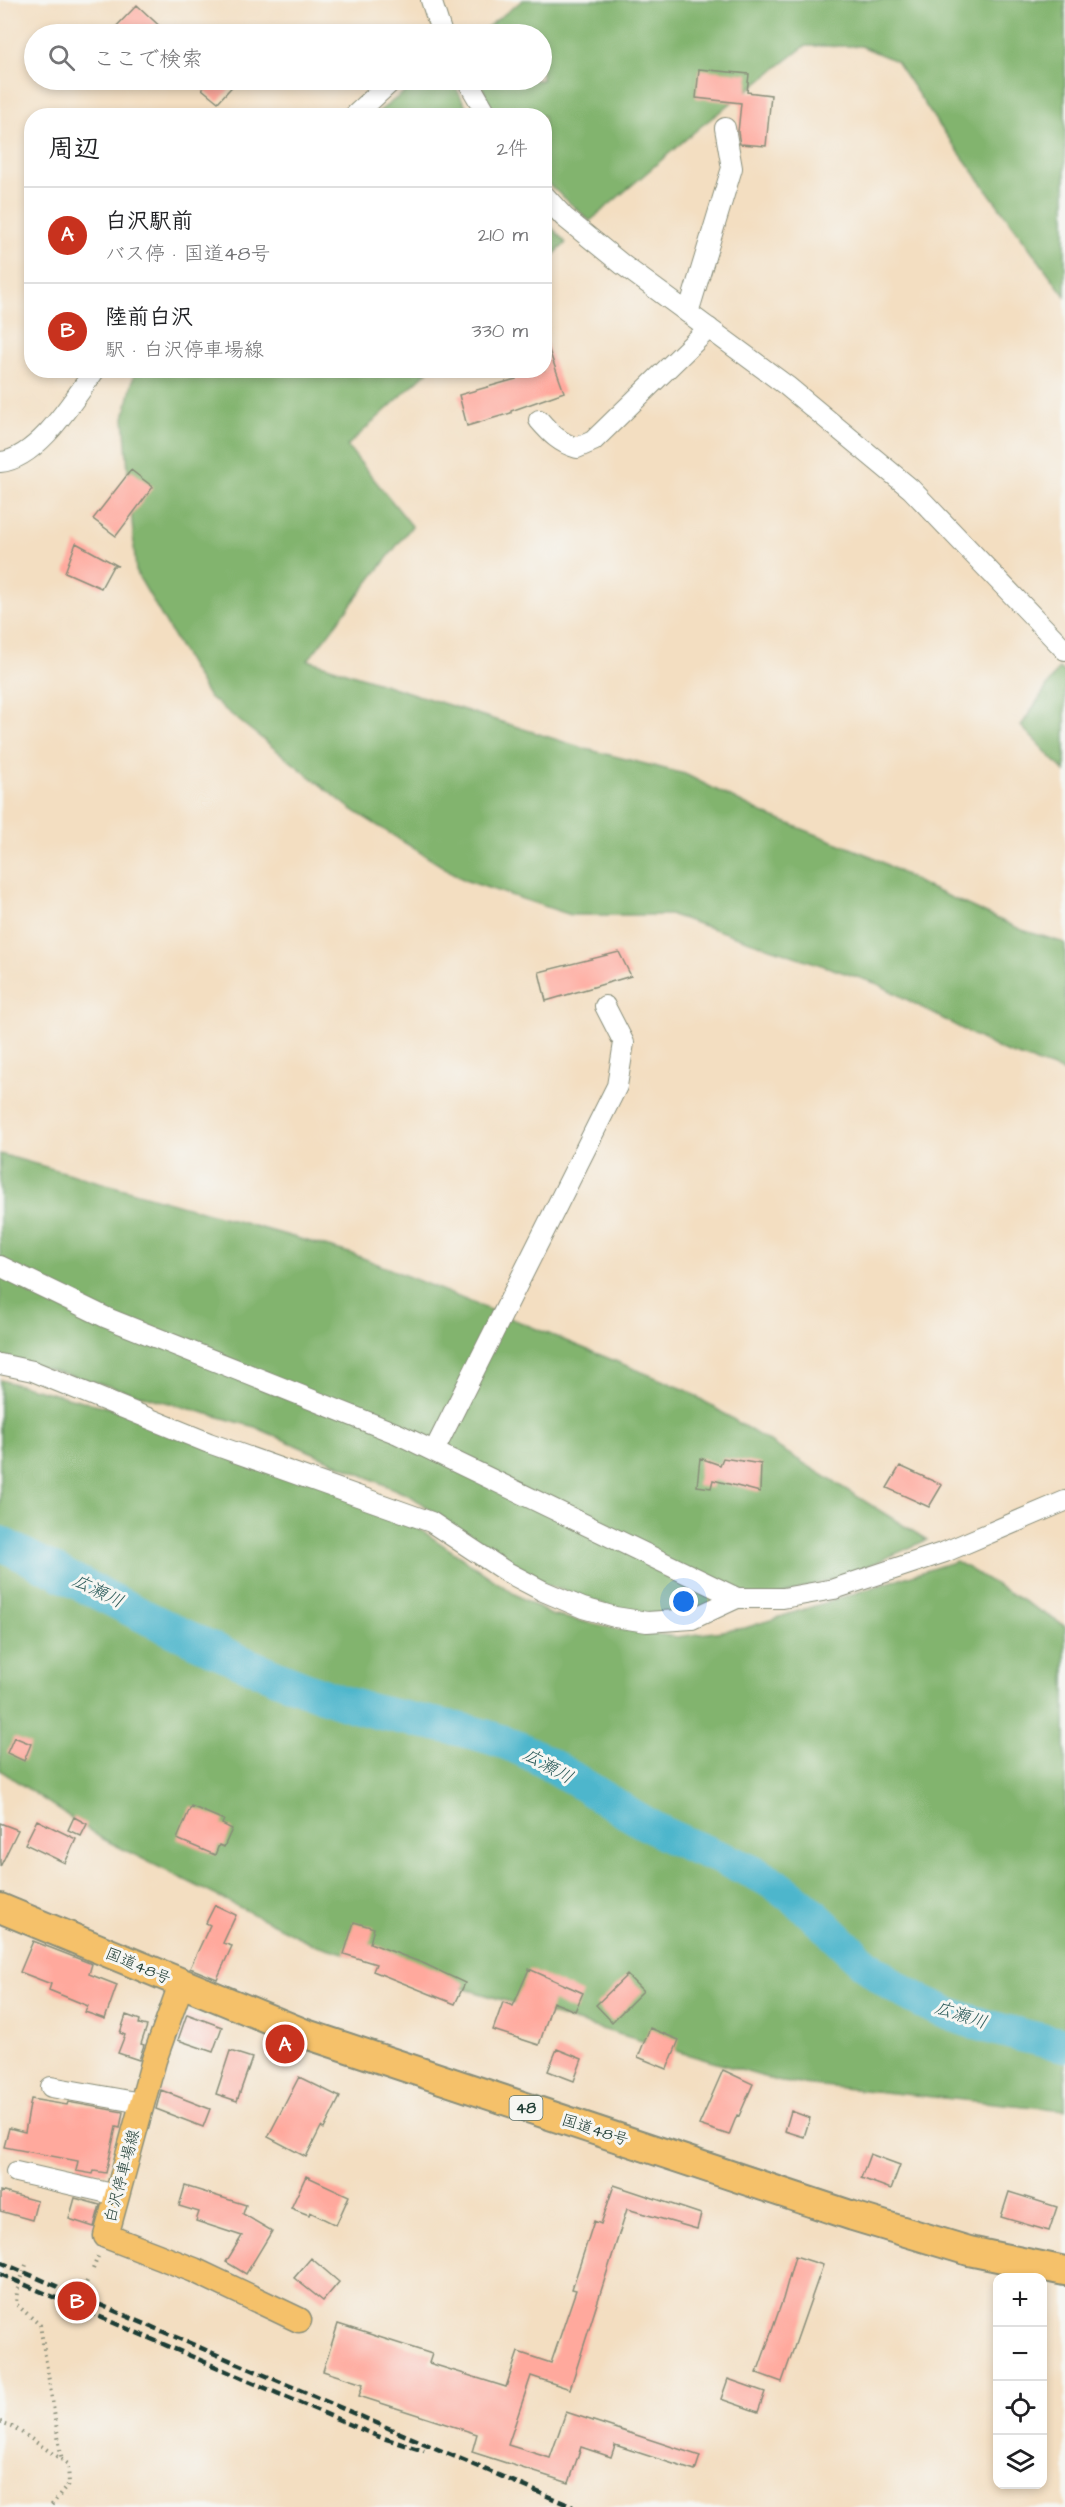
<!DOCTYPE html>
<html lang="ja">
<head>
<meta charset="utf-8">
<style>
	body { margin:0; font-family:"Architects Daughter","Klee One",sans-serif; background:#f2f2f2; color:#202124 }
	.controls { position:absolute; right:18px; bottom:18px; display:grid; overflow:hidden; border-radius:12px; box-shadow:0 3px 9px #0003 }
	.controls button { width:54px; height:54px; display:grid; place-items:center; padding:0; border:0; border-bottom:2px solid #e0e0e0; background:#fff; color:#202124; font:30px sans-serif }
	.you { position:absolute; left:684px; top:1602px; width:21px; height:21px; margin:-15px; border:4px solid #fff; border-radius:50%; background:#1a73e8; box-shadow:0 0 0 9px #1a73e833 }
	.badge { display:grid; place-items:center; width:39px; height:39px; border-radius:50%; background:#c8321e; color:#fff; font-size:20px; font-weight:700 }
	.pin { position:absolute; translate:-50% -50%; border:3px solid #fff; box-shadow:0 2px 6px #0006 }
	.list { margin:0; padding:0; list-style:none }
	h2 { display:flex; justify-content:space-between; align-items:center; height:78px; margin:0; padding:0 24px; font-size:26px }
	h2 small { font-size:20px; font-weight:400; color:#757577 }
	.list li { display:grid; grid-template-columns:39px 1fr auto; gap:18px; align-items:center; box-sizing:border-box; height:96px; padding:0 24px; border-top:2px solid #e0e0e0 }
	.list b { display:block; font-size:22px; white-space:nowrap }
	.list p { margin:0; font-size:20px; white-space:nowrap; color:#757577 }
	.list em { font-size:20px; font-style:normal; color:#757577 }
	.icon { flex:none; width:33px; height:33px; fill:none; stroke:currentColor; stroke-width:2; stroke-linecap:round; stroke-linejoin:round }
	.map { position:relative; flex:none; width:1065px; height:2507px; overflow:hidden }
	.search { position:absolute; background:#fff; box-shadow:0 3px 9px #0003; left:24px; top:24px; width:528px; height:66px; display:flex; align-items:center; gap:15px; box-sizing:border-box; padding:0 21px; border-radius:33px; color:#757577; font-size:22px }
	.panel { position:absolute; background:#fff; box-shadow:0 3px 9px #0003; left:24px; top:108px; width:528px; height:270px; border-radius:24px }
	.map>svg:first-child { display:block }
</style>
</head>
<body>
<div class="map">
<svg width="1065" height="2507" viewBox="0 0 1065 2507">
	<rect width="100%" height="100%" fill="#f6f6f2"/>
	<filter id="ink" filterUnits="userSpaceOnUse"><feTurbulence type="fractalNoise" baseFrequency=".0167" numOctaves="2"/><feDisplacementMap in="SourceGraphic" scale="12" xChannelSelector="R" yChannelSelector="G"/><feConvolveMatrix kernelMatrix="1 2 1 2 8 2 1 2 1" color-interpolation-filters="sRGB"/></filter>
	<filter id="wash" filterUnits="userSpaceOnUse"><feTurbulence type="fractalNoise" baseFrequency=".008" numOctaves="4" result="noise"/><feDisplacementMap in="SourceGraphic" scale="24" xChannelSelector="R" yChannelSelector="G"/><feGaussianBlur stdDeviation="1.35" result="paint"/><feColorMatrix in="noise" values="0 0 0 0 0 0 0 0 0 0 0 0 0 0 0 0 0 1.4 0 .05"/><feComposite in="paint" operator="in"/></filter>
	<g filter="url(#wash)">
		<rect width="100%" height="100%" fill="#f3dec1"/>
		<path fill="#82b46e" stroke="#507851" stroke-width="1.5" d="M523,0h542v296l-129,-175 -40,-60 -35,-15h-56l-105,81 -110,94 -45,-40 -1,-65 -49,-1 -16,-35h63v-46h-64z
			M421,80h31l18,35h-96z
			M545,220l21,23 -21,20z
			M135,371h293l-81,75 65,80 -104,134 278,89 99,25 77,39 111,44 48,27 101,46 43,13v129l-62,-21 -125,-67 -206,-69h-101l-107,-35 -113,-71 -143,-113 -72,-124 -12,-154z
			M1059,668l6,5v99l-44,-46z
			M0,1154l353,100 333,136 241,150 -75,33 -123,38 -85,6 -113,-37 -119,-83 -157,-70 -240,-67 -15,-2z
			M0,1380l130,33 229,84 59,31 95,65 38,22 68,14 58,8 68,-9 211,-67 109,65v484l-284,-28 -468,-138 -212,-106 -101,-68z"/>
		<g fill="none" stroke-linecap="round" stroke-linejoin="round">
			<path stroke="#4eb6cc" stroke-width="34" d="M0,1543c110,56 220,115 336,157 63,23 135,23 195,54 46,24 87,56 134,80 33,17 70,27 103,46 49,29 81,77 128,107 50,32 112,46 169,58"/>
		</g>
		<g id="blocks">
			<path fill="#ffa99d" d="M137,5l31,29h-59z
				M699,69l50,5 -2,18 24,3 -5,51 -26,-2 -2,-12 3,-29 -45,-5z
				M210,80h28l-20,22 -16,-13z
				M546,342l18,50 -53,19v2l-44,13 -8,-31 57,-16 -1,-2 17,-7h12z
				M131,470l22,17 -37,49 -23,-17z
				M76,543l42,23h-5l-12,22 -36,-16z
				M619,952l12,24 -85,25 -7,-29z
				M700,1458l20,7 3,-7 38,6 -1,28 -47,-12 -2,8 -14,-2z
				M900,1466l42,19 -13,22 -42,-19z
				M14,1737l17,7 -7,17 -17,-8z
				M191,1806l33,14 -2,4 10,5 -8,18 -5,-2 -4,10 -38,-16z
				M74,1817l13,7 -6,12 -13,-6z
				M37,1820l39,19 -11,24 -40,-19z
				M0,1823l18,7 -18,37z
				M215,1905l21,10 -13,28 9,3 -15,33 -27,-11 20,-43 -4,-2z
				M354,1922l20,6 -4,15 55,21 40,19 -10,21 -82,-33 3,-7 -32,-10z
				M33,1941l59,23 -3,10 28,11 -12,34 -20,-7 3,-6 -39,-16 2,-6 -31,-12z
				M529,1969l54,24 -8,18 -22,-9 -14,43 -46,-15 10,-28 10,4z
				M627,1975l16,16 -31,31 -16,-17z
				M187,2014l35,13 -9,25 -35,-12z
				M126,2015l14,5 -1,4 8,2 -6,18 3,1 -5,15 -21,-7 7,-18 -5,-2z
				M650,2028l29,12 -12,29 -29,-12z
				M557,2049l25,10 -8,22 -26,-10z
				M230,2051l22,7 -15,43 -21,-7z
				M723,2070l30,14 -14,32 -2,-1 -8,20 -30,-10z
				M299,2077l41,20 -16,32 -3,-2 -15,30 -38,-20z
				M161,2090l49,19 -7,18 -47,-18z
				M31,2099l36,6 1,-3 55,10 -3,16 -4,-1 -10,46 -12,-2 -1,3 -17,-3 2,-10 -74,-14 5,-19 16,4z
				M791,2111l19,7 -6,19 -19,-6z
				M870,2154l30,11 -9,24 -30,-11z
				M306,2176l43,20 -13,29 -26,-13 -1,3 -18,-7z
				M614,2185l87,29 -4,15 -70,-20 -57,180 -39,-13 -23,69 42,13 16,-46 134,44 -5,15 -80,-26 -4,12 -30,-10 -12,36 -97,-31 5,-18 -118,-38 4,-12 -40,-13 15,-47 94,30 -3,9 77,24 12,-35 33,11 25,-73 -4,-1 22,-68 7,3z
				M185,2186l61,19 -3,9 29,17 -26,43 -20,-12 16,-26 -46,-15 3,-9 -20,-6z
				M0,2191l37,10 -5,19 -32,-9z
				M1009,2192l48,15 -8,24 -48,-14z
				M75,2198l25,7 -6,22 -25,-8z
				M795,2256l28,9 -41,117 -25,-9 26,-74z
				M311,2258l28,24 -16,19 -29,-23z
				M728,2379l37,13 -7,20 -37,-13z"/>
		</g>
	</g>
	<g filter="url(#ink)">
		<use href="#blocks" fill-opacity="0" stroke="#898e7a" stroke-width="1.5"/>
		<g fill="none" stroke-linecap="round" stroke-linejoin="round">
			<defs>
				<path id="minor" d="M431,0l11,34
					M467,80l21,36
					M354,116l39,-36
					M544,195l20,22 59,48 164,121 124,103 154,161
					M688,313l44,-145 -7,-40
					M539,420c12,14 21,23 38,28l16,-7 116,-113
					M0,462c38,-3 74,-63 95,-92
					M0,1266l107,52 291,116 339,164
					M0,1364l33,7 176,72 222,79 74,49 38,20 40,17 32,9 32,5 45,-3 45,-21h46l51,-9 111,-37 120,-51
					M434,1451l183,-365 7,-43 -19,-37
					M51,2087l90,16
					M16,2172l101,23"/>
				<path id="major" d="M181,1984l-27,76 -48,176 88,34 105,50"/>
				<path id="highway" d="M0,1908l303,125 550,183 116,35 96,20"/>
			</defs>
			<use href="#minor" stroke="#898e7a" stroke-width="22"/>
			<use href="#major" stroke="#898e7a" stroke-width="27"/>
			<use href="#highway" stroke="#898e7a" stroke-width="32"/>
			<path stroke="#898e7a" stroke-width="4" stroke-dasharray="1.5 4.5" stroke-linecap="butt" d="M26,2265l-9,26 -1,13 24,21 22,136
				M93,2269l6,-15
				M84,2288l4,-9
				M0,2422l12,4 56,38 1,20 -19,23"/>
			<use href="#minor" stroke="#fff" stroke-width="20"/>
			<use href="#major" stroke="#f5c16b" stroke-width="24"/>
			<use href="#highway" stroke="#f5c16b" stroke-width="28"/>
			<path stroke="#1f3d34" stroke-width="4.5" stroke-dasharray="9 4.5" stroke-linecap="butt" d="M0,2262l573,245
				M0,2274l377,162 47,15"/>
		</g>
	</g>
	<g text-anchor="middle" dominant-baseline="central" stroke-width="6" stroke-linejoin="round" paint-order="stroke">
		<rect fill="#f6f6f2" stroke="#60746d" stroke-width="1.5" x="509.5" y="2096" width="33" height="24" rx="4.5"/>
		<g font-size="15" font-weight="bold" fill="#1f3d34">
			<text x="526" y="2108">48</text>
		</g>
		<g font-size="16" fill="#1f3d34" stroke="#f6f6f2">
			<text transform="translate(138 1966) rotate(23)">国道48号</text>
			<text transform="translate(595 2130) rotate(18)">国道48号</text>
			<text transform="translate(122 2176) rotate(-75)">白沢停車場線</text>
		</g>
		<g font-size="18" font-style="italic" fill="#2b5b5a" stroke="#f6f6f2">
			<text transform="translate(98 1591) rotate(26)">広瀬川</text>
			<text transform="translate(548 1766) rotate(29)">広瀬川</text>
			<text transform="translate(961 2015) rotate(18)">広瀬川</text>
		</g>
	</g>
</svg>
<div class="controls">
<button>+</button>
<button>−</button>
<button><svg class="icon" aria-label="locate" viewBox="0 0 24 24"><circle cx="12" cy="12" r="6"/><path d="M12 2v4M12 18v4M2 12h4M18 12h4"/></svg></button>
<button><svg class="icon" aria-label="layers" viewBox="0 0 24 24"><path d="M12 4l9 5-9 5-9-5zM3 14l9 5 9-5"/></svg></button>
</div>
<div class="you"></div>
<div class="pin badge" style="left:285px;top:2044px">A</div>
<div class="pin badge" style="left:77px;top:2301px">B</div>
<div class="search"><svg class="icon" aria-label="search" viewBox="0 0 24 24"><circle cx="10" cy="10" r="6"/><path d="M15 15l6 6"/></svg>ここで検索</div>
<section class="panel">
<h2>周辺<small>2件</small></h2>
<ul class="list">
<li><span class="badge">A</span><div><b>白沢駅前</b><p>バス停 · 国道48号</p></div><em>210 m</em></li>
<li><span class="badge">B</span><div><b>陸前白沢</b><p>駅 · 白沢停車場線</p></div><em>330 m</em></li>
</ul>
</section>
</div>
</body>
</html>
